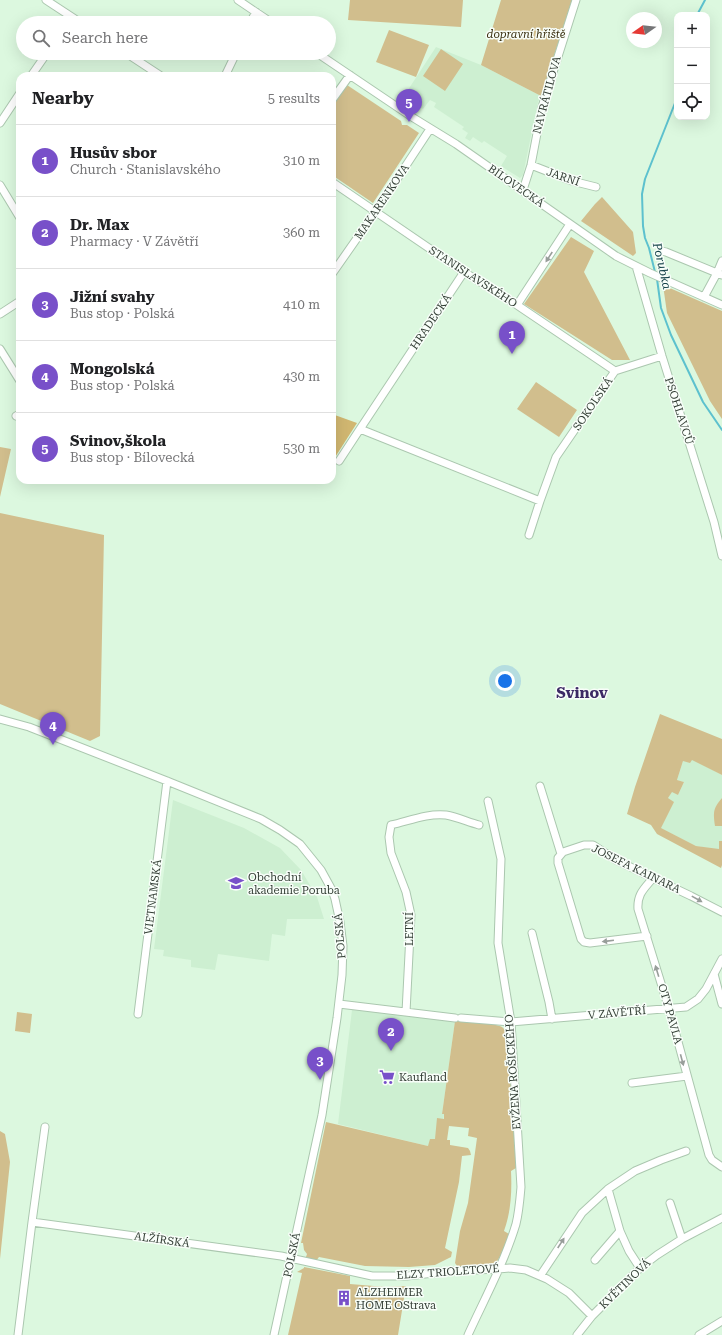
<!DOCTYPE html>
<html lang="en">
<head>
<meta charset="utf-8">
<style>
	body { margin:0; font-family:"Roboto Serif",serif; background:#f2f2f2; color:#202124 }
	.controls { position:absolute; right:12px; top:12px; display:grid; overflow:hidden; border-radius:8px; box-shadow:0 4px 16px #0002 }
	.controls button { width:36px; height:36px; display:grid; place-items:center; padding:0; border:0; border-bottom:1px solid #e0e0e0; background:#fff; color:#202124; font:20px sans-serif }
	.compass { position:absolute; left:626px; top:12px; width:36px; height:36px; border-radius:50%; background:#fff; box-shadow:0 4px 16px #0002; rotate:256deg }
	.you { position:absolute; left:505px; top:681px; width:14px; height:14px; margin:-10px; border:3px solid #fff; border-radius:50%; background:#1a73e8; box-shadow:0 0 0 6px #1a73e833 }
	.badge { display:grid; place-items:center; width:26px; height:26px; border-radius:50%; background:#7850c9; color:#fff; font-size:13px; font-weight:700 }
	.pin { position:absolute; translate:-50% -33px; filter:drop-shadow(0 1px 2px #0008) }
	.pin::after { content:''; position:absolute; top:21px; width:14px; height:12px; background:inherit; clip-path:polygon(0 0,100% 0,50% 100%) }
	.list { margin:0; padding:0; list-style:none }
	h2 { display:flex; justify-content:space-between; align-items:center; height:52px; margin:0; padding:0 16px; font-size:17px }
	h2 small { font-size:13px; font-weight:400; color:#757577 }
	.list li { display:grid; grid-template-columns:26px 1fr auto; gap:12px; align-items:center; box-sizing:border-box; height:72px; padding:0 16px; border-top:1px solid #e0e0e0 }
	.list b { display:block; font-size:15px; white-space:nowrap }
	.list p { margin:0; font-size:13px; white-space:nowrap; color:#757577 }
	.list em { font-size:13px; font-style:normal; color:#757577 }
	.icon { flex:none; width:22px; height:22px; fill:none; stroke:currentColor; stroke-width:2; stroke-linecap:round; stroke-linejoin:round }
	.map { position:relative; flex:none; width:722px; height:1335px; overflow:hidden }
	.search { position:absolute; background:#fff; box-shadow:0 4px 16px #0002; left:16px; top:16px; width:320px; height:44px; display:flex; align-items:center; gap:10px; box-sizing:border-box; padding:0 14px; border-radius:22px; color:#757577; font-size:15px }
	.panel { position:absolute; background:#fff; box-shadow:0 4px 16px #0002; left:16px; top:72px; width:320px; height:412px; border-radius:12px }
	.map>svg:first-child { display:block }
</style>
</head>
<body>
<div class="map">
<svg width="722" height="1335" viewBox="0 0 722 1335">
	<rect width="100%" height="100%" fill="#dcf8df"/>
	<path fill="#cdefd1" d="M436,47l45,18 60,31 -3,6 -15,73 -3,3 -19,-12 6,-10 -23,-15 -2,2 -9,-6 -3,4 -5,-3 3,-5 -6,-4 2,-2 -30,-20 2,-4 -6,-3 -7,9 -10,-7 1,-3 -4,-3 -2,3 -4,-3z
		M692,759l30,16v23l-4,5 -3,23h7v15h-2l-1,9 -23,-4 -36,-18 13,-26 -5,-4 4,-7 6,4 6,-13 -7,-2 6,-19z
		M173,800l71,28 36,20 21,22 16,27 7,22h-37l-2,17 -13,-2 -3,27 -51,-7 -3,16 -24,-3v-7l-28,-4 1,-6 -10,-1z
		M352,1010l103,11 -12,86 -1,7h2l-4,35 -102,-25z"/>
	<path fill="#d1be8d" d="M350,0h113l-2,27 -113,-7z
		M501,0h71l-31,96 -60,-31z
		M389,30l40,15 -13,32 -40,-15z
		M441,49l22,15 -18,27 -22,-15z
		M347,85l54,36 1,4h5l12,8 -46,70 -41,-28v-68z
		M602,197l31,35 3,21 -3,3 -52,-35 14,-17z
		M571,237l23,14 -10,21 46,88h-18l-88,-56z
		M663,285l59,26v108l-12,-18 -43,-88z
		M536,382l41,28 -18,27 -42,-28z
		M0,447l11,2 -11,48z
		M0,513l104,22 -4,201 -10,5 -90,-37z
		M660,714l62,25v36l-30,-15 -2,3 -7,-2 -6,19 7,2 -6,13 -6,-3 -4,6 6,4 -13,26 35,18 23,3v-8h3v24l-1,3 -64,-34 -6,-9 -24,-11 8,-27z
		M722,798v28h-7c-2,-13 -2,-18 7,-28z
		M17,1012l15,2 -2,19 -15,-2z
		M455,1021c10,1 40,2 47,6 4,3 5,7 6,11l8,130 -5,3c1,20 0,41 -7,60l5,3c-3,9 -6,19 -12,27 -5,6 -30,8 -37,6 -3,-1 -3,-1 -5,-4l5,-32 8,-28 9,-65 -9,-2 1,-8 -20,-2 -2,14h3v5l18,3 2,3 1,4 -9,1 -3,26 -14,66 7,4 -1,5 -16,8 -26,2 -44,-1 -46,-9 -3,4 -10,-4 1,-3 -3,-4 -1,-7h-2l25,-121 102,24 2,-7h5l2,-21 7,1v-5h-2l1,-7z
		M0,1131l5,3 5,28 -10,97z
		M304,1267l46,9v8l36,3 20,-1 -8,49h-110l14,-62 -5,-1 7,-4z"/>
	<path fill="#d1b771" d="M332,414l25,9 -25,39z"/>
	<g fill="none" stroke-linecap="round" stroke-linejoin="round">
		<path stroke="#5dc1ce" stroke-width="2" d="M697,15l8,-15
			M655,272l-6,-24 -4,-10 -2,-12 -1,-32 3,-15 32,-81
			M657,279l4,29 10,27 32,67 19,28"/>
		<defs>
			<path id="minor" d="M46,0l35,23
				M238,0l34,23
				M250,23l6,-11
				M126,53l35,23
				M317,53l95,64 44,27 160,112 34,17 72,32
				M31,76l16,-23
				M225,76l11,-23
				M332,100l18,-25
				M0,123l20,-30
				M531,165l41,16 24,6
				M332,182l132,90 53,33 98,66
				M0,185l20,33
				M523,190l8,-25 11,-58 34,-107
				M662,251l4,1 56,23
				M636,266l26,90 52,166 8,34
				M464,272l-104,157 180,72 16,-44 59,-86 47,-15
				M332,274l44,-63 54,-82
				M704,297l13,-24 5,-12
				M517,305l53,-81
				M0,314l20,-13
				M0,349l20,32
				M16,416l4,-2
				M339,461l21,-32
				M529,535l11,-34
				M0,719l29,8 138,54 94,38 19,11 20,14 21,26 11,20 3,9 5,23 3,24 -1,29 -5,43 -15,97 -48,220
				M540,786l21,68
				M653,878c-9,11 -16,16 -15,31l31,100 40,146 3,5 10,7
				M532,933l17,69 3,17
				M647,936l-57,7 -6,-1 -3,-3 -23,-76v-5l5,-6 21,-7h9l23,15 37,18 38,18 31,16
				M714,974l8,30
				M339,1004l116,14
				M406,1012l5,-97 -5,-23 -15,-39 -2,-16 2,-12c18,-4 36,-12 55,-10 11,2 22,7 33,10
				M138,1014l29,-233
				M461,1018l50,4 175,-15 12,-8 8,-10 16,-30
				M632,1083l55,-7
				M608,1189l12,42 9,20 11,17
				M670,1203l12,36
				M32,1222l13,-95
				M595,1260l25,-29
				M540,1276l42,-63 26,-24 27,-18 26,-11 25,-9
				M18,1335l14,-113 249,34 91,20h35l45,-5 46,-2 12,-1 16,2 21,9 22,14 23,23
				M468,1335c16,-35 37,-74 48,-111 3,-12 4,-25 5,-37l-10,-165 -13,-79 3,-84 -13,-58
				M577,1335l15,-19 48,-48 17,-13 25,-16 40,-21
				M699,1335l23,-14"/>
		</defs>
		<use href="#minor" stroke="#abc7af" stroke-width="9"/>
		<use href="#minor" stroke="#fff" stroke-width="7"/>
	</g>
	<defs><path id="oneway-solid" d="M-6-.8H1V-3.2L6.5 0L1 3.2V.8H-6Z"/></defs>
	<g fill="#989e9a">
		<use href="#oneway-solid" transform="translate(549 257) rotate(123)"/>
		<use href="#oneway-solid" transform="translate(697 899) rotate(29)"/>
		<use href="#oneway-solid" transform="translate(608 941) rotate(173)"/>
		<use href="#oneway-solid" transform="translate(657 971) rotate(-107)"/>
		<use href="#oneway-solid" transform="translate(682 1060) rotate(75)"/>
		<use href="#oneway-solid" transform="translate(561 1243) rotate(-57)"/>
	</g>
	<defs>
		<symbol id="school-bare" viewBox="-9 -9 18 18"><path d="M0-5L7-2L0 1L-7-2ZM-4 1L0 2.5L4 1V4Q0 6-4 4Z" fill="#7850c9" stroke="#f8fef9" stroke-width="2.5" paint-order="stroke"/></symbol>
		<symbol id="supermarket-bare" viewBox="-9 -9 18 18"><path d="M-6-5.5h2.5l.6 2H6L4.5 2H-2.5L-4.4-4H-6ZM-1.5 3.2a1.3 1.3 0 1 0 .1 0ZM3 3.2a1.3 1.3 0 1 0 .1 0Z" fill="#7850c9" stroke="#f8fef9" stroke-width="2.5" paint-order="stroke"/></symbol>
		<symbol id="building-bare" viewBox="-9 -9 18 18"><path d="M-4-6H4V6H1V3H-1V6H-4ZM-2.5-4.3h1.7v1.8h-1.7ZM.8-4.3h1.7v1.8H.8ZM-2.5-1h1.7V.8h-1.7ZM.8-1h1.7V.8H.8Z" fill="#7850c9" stroke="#f8fef9" stroke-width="2.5" paint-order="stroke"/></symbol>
	</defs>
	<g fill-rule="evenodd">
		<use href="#school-bare" x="225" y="872" width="22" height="22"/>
		<use href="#supermarket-bare" x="376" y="1066" width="22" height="22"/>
		<use href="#building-bare" x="333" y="1287" width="22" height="22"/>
	</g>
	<g text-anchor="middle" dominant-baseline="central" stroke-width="3" stroke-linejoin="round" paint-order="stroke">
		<g font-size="11" font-style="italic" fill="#3a2f0f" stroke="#f8fef9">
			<text x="526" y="34">dopravní hřiště</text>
		</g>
		<g font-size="11" fill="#323d34" stroke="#f8fef9">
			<text transform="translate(547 95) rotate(-75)">NAVRÁTILOVA</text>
			<text transform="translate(563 177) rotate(19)">JARNÍ</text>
			<text transform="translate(516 186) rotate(35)">BÍLOVECKÁ</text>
			<text transform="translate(382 202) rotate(-56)">MAKARENKOVA</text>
			<text transform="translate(473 277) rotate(33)">STANISLAVSKÉHO</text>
			<text transform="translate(431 322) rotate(-56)">HRADECKÁ</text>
			<text transform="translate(593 404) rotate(-56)">SOKOLSKÁ</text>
			<text transform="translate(679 411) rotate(72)">PSOHLAVCŮ</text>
			<text transform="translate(636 869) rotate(26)">JOSEFA KAINARA</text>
			<text transform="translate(153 897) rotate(-83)">VIETNAMSKÁ</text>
			<text transform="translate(409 929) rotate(-90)">LETNÍ</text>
			<text transform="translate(340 936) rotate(-95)">POLSKÁ</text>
			<text transform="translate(617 1013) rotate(-5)">V ZÁVĚTŘÍ</text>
			<text transform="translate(670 1014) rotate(74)">OTY PAVLA</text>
			<text transform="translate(513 1072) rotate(-94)">EVŽENA ROŠICKÉHO</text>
			<text transform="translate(162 1240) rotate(8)">ALŽÍRSKÁ</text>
			<text transform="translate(292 1255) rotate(-78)">POLSKÁ</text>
			<text transform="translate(448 1272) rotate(-4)">ELZY TRIOLETOVÉ</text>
			<text transform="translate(625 1284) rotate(-44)">KVĚTINOVÁ</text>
		</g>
		<g font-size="11" fill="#323d34" stroke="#f8fef9" text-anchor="start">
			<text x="248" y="877">Obchodní<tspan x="248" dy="13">akademie Poruba</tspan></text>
			<text x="399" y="1077">Kaufland</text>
			<text x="356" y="1292">ALZHEIMER<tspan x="356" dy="13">HOME OStrava</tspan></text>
		</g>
		<g font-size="12" font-style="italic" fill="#154349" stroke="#f8fef9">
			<text transform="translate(662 266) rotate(77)">Porubka</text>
		</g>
		<g font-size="15" font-weight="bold" fill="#3c2a65" stroke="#f8fef9">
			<text x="582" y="693">Svinov</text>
		</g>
	</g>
</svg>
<div class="controls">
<button>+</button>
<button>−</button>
<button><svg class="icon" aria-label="locate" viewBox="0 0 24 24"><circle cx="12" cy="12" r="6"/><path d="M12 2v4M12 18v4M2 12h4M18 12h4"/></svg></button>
</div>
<svg class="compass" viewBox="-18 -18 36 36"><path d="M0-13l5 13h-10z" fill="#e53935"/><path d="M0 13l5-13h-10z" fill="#757577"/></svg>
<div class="you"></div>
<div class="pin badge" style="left:512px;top:354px">1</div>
<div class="pin badge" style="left:391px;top:1051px">2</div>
<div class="pin badge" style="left:320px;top:1080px">3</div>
<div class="pin badge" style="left:53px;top:745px">4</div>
<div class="pin badge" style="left:409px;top:122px">5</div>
<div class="search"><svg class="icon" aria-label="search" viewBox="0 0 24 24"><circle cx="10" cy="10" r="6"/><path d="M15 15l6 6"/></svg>Search here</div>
<section class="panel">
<h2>Nearby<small>5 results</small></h2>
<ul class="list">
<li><span class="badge">1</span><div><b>Husův sbor</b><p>Church · Stanislavského</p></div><em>310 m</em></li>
<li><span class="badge">2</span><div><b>Dr. Max</b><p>Pharmacy · V Závětří</p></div><em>360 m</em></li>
<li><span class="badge">3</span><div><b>Jižní svahy</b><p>Bus stop · Polská</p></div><em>410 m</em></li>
<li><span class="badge">4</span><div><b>Mongolská</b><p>Bus stop · Polská</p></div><em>430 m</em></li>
<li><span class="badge">5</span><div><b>Svinov,škola</b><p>Bus stop · Bílovecká</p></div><em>530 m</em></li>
</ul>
</section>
</div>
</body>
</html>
